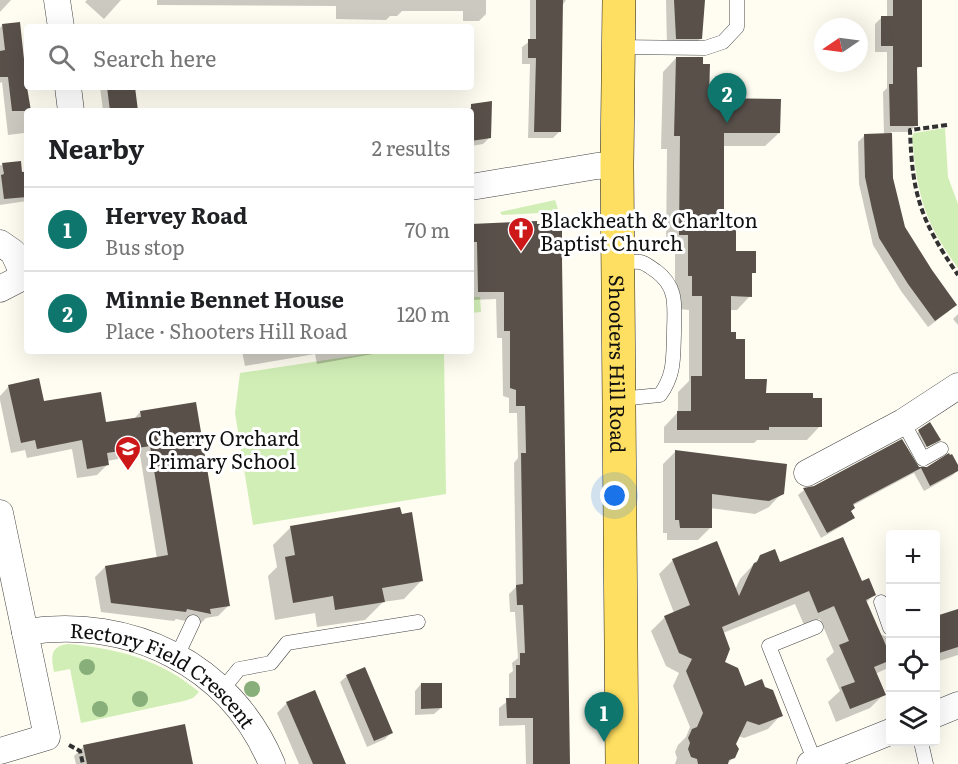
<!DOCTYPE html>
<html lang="en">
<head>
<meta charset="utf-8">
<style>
	body { margin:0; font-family:Literata,serif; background:#f2f2f2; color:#202124 }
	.controls { position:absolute; right:18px; bottom:18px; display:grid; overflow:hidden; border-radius:6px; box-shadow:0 6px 24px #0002 }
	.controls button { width:54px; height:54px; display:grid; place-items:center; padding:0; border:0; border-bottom:2px solid #e0e0e0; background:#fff; color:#202124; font:30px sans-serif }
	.compass { position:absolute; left:814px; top:18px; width:54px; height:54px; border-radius:50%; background:#fff; box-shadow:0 6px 24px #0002; rotate:257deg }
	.you { position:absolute; left:615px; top:496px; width:21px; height:21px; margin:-15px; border:4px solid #fff; border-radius:50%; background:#1a73e8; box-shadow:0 0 0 9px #1a73e833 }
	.badge { display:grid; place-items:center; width:39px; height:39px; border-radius:50%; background:#0f766e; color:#fff; font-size:20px; font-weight:700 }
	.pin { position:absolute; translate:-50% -50px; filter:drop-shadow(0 2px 3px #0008) }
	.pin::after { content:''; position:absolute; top:32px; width:21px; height:18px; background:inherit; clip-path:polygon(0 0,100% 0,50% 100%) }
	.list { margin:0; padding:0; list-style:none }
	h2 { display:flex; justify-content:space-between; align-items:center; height:78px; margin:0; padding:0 24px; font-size:26px }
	h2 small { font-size:20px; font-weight:400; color:#757577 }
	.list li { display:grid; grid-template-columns:39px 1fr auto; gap:18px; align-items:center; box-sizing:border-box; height:84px; padding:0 24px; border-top:2px solid #e0e0e0 }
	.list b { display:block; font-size:22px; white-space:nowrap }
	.list p { margin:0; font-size:20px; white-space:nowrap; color:#757577 }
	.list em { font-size:20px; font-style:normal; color:#757577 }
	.icon { flex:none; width:33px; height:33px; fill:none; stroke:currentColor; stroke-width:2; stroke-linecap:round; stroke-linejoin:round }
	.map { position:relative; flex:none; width:958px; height:764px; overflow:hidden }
	.search { position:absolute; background:#fff; box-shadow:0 6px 24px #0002; left:24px; top:24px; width:450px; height:66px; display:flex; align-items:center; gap:15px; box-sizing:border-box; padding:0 21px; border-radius:6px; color:#757577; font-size:22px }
	.panel { position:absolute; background:#fff; box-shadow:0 6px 24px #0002; left:24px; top:108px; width:450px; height:246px; border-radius:6px }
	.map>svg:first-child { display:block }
</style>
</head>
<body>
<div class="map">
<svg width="958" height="764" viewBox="0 0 958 764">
	<rect width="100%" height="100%" fill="#fffdf1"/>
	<path fill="#d1eeb6" d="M945,128l3,49 10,27v64c-34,-46 -41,-74 -46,-131l2,-4z
		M555,200l4,12 -57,3 -2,-3z
		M471,249h2v48h7l1,15 -10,1z
		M385,351h59l2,143 -193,31 -18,-112 5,-40z
		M68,644c48,4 94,16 131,48l-6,6 -9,3 -103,22 -11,-54 -16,3c-3,-15 -4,-26 14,-28z"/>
	<path fill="#0003" d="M0,0h11l-11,12z
		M87,0h34l-17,19 -19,-17z
		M157,0h329v14l-7,7h-16v-10h-61l-5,5h-7l-4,4 -50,-1v-13l-179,-1z
		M530,0h36l-4,6 -2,125 -7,7h-25l2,-74h-8v-17l8,-6z
		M666,0h37l-2,38 -10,10h-24z
		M887,0h34l-1,66 -5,5 1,54 -6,7h-19l1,46 11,49 46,84 -21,16 -27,-36 -28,-46 -14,-61 -1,-42 7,-7h19l-1,-43 4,-4v-36h-12v-28l6,-6h6z
		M2,25l27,86h-2v20l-3,2 -16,2 -6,-53 -2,1v-55z
		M676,58l32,41 71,34 -14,13h-43l1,77 11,29 20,20 -4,4v20l-13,14h-8v24l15,47 76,45 -13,14h-50l-3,3h-90v-16l14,-15v-20l11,-11v-71l-10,-1v-20h-4v-40h-9l1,-100h-6l2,-77z
		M100,87h33l3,24h-33z
		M472,106l18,31 -7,7 -12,2v-35h-15l13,-2z
		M0,165l20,4v3l7,-1v30l-27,4z
		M471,226l89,34 8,504h-42l-1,-39 -26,1v-18l10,-8v-26l4,-3 -1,-8 6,-5 -3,-46h-5l-1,-18 7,-7 -2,-124 4,-5 -1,-45h-8v-15l-6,-2 -1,-58h-5l-1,-39 -25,1z
		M958,314v11l-5,-6z
		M242,351h148l-73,13 -2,-10 -70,12z
		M9,386l33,17 63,21 28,-4 7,-8 88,194 -10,10 -12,2 -6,6 -24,-5 -2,2 -73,-9 -6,-35 10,-10 52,-8 -17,-104 -33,6v4l-10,10 -20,3 -5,-29 -45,9 -2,-8 -14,3 -11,-53v-4z
		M929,424l10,16 -16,9 -7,-15z
		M676,451l106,42 -13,14 -14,7 -45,-6 1,19 -13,13h-31v-7h-4v-69z
		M918,468h40v2l-5,5 -29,16 -10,-18 -62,33 -2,5 3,6 -6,6 -26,15 -23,-43 6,-5z
		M291,527l131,53 -18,19 -21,3 -18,18 -48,7 -2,-14 -40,7 -7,-44 9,-9 -4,-22z
		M761,556l18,8 82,18 13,12 -8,9 13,31 11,4v29l-15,7 9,20 -14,14 -34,14 -8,-20 12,-11 -14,-32 8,-7 -14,-33 -16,6 -9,-21 -72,29v30l21,25 37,27 -13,14 -24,9 -6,-2 -3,8 -1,13 -7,7h-52l2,-6 -2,-6 3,-7 8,-8 4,-10 -17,-41 6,-13 -13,-7 -15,-35 14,-14 9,-4 -15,-39 14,-14 62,30 5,-11z
		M958,611v44l-22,7v-44z
		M347,676l44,57 -6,6 -18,8 -27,-65z
		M421,684l20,24 -7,6 -19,1v-24z
		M287,703l57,61h-45l-22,-51z
		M84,746l99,18h-107l-2,-8z"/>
	<path fill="#59504a" d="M536,0h27l-2,132h-27l2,-74h-8v-19h8z
		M674,0h31l-3,39h-26z
		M893,0h29v67h-5l1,59h-28l-1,-42h4v-38h-12v-30h12z
		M20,22l7,65 4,24h-19l-4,-34h-8v-26l5,-1 -3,-26z
		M676,57h27v7h7l-1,34 72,1 -1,34h-56v89h12v29h20v22h-4v24l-21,-1v36h5v7h9v40h22l-1,14h47v5h9v29h-53v3h-92v-19h14v-35h11v-80h-10v-20h-4v-41h-9l1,-99h-6z
		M107,87h28l3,24h-28z
		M492,101l-1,37 -20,3v-37z
		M892,133l1,45 12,49 27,43 25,35 -22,16 -27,-37 -29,-46 -7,-29 -7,-32 -1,-43z
		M21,161l1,11h5v25l-23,2 -3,-24 3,-1 -2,-11z
		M537,221v3h25v23l2,2 -2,11 8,504h-37v-46h-26l-1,-20h10v-33h4v-12h5l-2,-48h-6l-1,-20 7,-1 -2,-131h5l-1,-47h-9v-16l-6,-2v-57h-6v-39h-26l-1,-50h-6v-18z
		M39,378l5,23 57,-9 5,30 35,-5 -1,-6 56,-9 34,204 -20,3 1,5 -24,-5 -1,3 -75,-9 -6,-37 63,-11 -18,-109 -43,7 2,12 -22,4 -5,-29 -45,9 -2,-9 -14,3 -13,-58z
		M930,422l11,18 -14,7 -9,-17z
		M902,439l17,28h8l22,-14 1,2 2,-1 6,11v6l-28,15 -9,-18 -68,36 2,4 -4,3 4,7 -28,15 -24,-45 11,-2z
		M675,450l112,14 -3,30 -15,7 -57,-7v34h-32l-1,-8h-4z
		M400,507l2,7 10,-2 11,69 -41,7 3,14 -50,8 -2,-14 -40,7 -8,-46 10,-2 -5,-29z
		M843,537l19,44 7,-3 7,17 -10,5 25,57v3l-17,7 12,28 -36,14 -9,-22 14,-5 -16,-37 10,-4 -15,-35 -16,7 -9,-22 -87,36 8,22 -5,13 13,6 7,18 17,-7 3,8 8,3 10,26 -24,9 -12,-4 -11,23 3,5 -4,9 -6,2 -1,4h-30l-1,-5 -6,-2 -3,-8 2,-6 -2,-5 4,-9 5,-2 6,-14 -17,-42 6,-12 -13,-6 -15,-37 26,-11 -18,-46 45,-18 22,55 15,-33 3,-1 3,-7 15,-6 5,13z
		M958,609v38l-22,7v-38z
		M365,667l28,66 -19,8 -28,-66z
		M421,683h21v25l-21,1z
		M315,690l31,74h-33l-27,-62z
		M185,724l8,40h-106l-4,-19z"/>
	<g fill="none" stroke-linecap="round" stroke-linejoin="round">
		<defs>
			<path id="service" d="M617,47l88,1 18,-6 14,-15v-27
				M617,263c8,-1 16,-2 23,-1 6,1 11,6 16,9 23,17 18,37 18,63 -1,24 1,40 -14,61l-41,4
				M903,422l20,37 18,-10
				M881,602l9,26
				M177,656l16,-34
				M222,690l17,-21 32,-6 16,-20 131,-21
				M921,742l5,22
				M815,762l-46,-116 47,-19"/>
			<g id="minor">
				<path d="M57,0l4,27"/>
				<path d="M68,87l3,24"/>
				<path d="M471,187l126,-21 20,-1"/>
				<path d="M0,243l13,9 11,24"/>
				<path d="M0,289l27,-14"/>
				<path d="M807,473l96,-51 55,-36"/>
				<path d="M0,513l47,224 -47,14"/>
				<path id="s1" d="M25,632c106,-16 205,32 247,132"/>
				<path d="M936,714l22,-9"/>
				<path d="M810,764l80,-32"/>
			</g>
			<g id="primary">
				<path id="s2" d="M619,0l-2,165 5,599"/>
			</g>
		</defs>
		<use href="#service" stroke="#424242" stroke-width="15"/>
		<use href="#minor" stroke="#424242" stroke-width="27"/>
		<use href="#primary" stroke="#202020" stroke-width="34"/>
		<path stroke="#313131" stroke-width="4" stroke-dasharray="6 3" stroke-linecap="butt" d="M947,125l-37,5c2,65 11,91 48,145
			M69,745l11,6 3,13"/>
		<use href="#service" stroke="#fff" stroke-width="14"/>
		<use href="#minor" stroke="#fff" stroke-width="26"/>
		<use href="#primary" stroke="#ffdf61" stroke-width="33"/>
	</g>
	<g fill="#88ae7a">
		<circle cx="87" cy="667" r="8"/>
		<circle cx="252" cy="689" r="8"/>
		<circle cx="140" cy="699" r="8"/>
		<circle cx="100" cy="709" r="8"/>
	</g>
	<defs>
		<symbol id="church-pin" viewBox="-11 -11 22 30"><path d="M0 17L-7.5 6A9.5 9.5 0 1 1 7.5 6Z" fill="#cd1819" stroke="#fff"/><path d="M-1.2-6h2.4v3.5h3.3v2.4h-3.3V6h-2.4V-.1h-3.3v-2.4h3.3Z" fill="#fff"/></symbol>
		<symbol id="school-pin" viewBox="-11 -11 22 30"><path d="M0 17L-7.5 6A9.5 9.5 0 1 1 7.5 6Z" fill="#cd1819" stroke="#fff"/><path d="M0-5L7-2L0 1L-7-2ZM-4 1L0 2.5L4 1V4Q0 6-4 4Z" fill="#fff"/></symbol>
	</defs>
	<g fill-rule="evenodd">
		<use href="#church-pin" x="506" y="215" width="30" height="40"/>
		<use href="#school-pin" x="113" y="434" width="30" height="40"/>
	</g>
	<g text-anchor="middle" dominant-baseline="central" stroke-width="6" stroke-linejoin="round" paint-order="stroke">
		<g font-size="20" fill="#0f0f0f" stroke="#fff" text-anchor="start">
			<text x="540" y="219">Blackheath &amp; Charlton<tspan x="540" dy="23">Baptist Church</tspan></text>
			<text x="148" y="437">Cherry Orchard<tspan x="148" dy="23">Primary School</tspan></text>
		</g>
		<g font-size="20" fill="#0f0f0f" stroke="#fff">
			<text stroke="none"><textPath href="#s2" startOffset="364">Shooters Hill Road</textPath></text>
			<text stroke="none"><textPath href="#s1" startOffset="152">Rectory Field Crescent</textPath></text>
		</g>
	</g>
</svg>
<div class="controls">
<button>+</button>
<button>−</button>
<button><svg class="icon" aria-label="locate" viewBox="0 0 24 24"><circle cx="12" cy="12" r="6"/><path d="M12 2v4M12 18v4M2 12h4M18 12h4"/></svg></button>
<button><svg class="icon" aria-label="layers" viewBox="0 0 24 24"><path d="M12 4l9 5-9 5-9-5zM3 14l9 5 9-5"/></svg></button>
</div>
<svg class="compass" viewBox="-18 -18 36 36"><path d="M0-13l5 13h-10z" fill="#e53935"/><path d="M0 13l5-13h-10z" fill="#757577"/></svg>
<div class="you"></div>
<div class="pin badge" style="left:604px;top:742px">1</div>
<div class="pin badge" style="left:727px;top:123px">2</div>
<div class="search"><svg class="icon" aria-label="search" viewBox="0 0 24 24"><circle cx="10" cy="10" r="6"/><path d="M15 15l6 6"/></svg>Search here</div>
<section class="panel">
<h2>Nearby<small>2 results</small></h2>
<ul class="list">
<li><span class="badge">1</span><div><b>Hervey Road</b><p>Bus stop</p></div><em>70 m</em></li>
<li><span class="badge">2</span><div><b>Minnie Bennet House</b><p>Place · Shooters Hill Road</p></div><em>120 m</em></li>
</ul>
</section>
</div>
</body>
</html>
